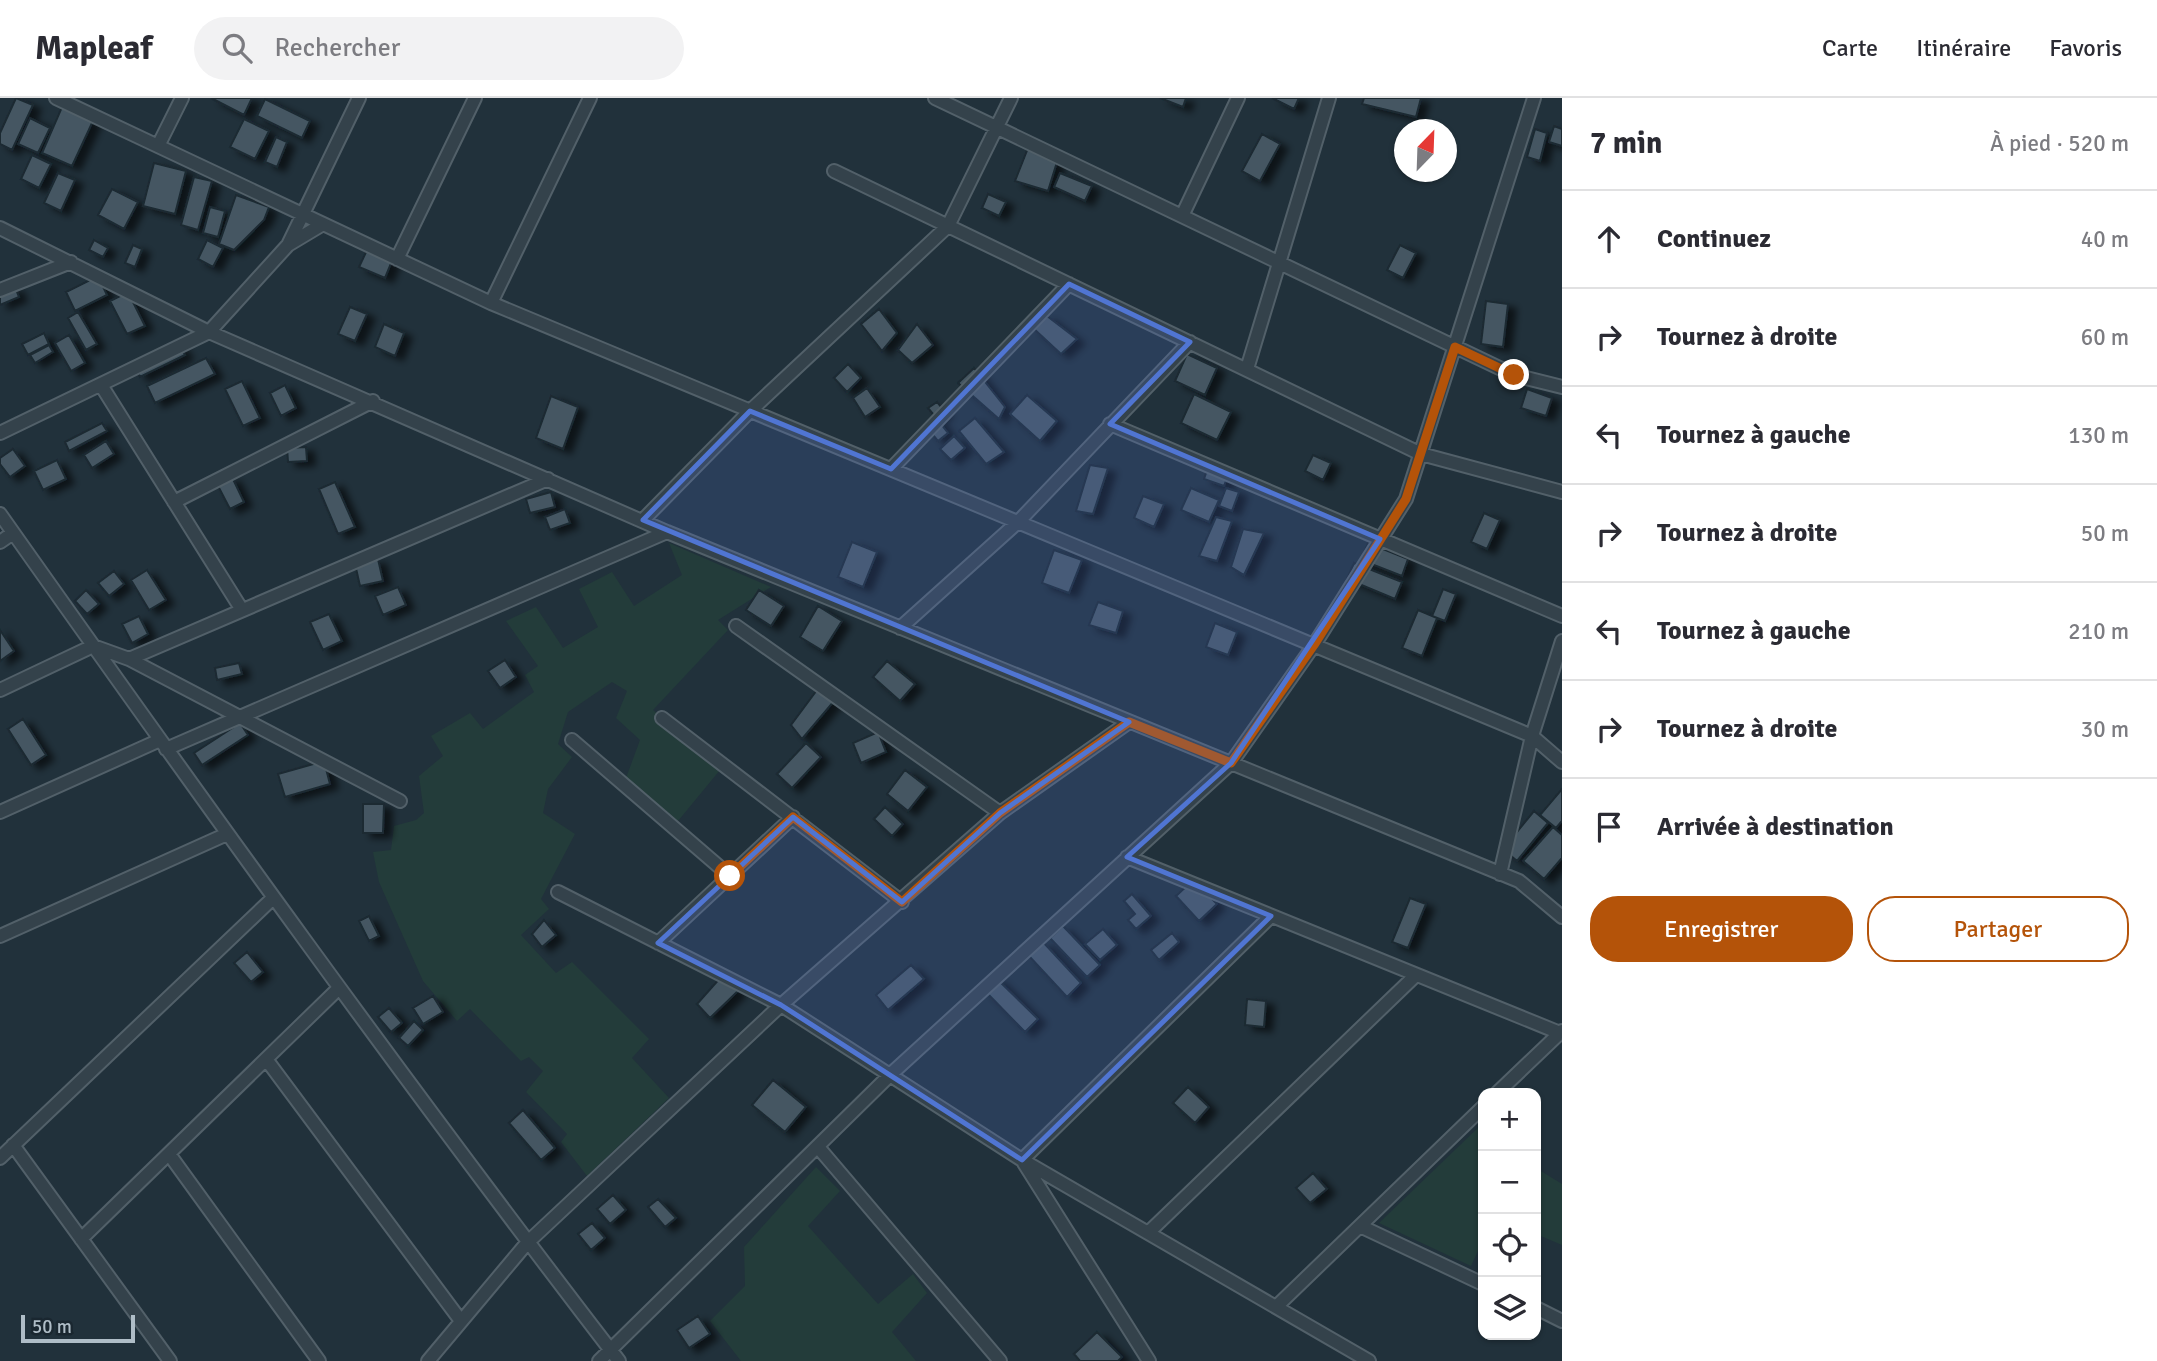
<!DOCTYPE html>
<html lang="fr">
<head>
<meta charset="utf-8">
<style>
	body { margin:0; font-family:Signika,sans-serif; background:#f2f2f3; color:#2b2b33 }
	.controls { position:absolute; right:21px; bottom:21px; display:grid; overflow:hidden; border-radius:14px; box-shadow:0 2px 5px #0004 }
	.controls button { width:63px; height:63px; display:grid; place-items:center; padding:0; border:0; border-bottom:2px solid #e1e1e2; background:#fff; color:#2b2b33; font:35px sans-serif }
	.compass { position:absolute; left:1394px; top:21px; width:63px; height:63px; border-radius:50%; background:#fff; box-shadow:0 2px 5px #0004; rotate:23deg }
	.scale { position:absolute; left:21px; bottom:18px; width:114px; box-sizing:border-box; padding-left:7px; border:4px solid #afbdc7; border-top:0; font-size:19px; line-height:24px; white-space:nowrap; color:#afbdc7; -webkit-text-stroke:5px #1a2730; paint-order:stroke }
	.stop { position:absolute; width:21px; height:21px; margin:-16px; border:5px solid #b45309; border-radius:50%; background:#fff }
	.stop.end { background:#b45309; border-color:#fff; box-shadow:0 2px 7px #0008 }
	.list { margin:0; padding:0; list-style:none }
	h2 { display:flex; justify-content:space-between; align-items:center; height:91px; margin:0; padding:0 28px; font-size:30px }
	h2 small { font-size:23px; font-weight:400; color:#7c7c81 }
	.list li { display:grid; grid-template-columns:46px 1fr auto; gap:21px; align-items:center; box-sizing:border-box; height:98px; padding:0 28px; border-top:2px solid #e1e1e2 }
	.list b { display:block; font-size:26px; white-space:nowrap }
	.list em { font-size:23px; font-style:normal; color:#7c7c81 }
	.actions { display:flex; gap:14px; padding:21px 28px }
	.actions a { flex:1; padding:16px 0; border:2px solid #b45309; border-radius:28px; text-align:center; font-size:24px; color:#b45309 }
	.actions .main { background:#b45309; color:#fff }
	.icon { flex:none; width:38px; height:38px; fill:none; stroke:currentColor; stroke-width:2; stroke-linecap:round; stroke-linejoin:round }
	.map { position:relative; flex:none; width:1562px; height:1263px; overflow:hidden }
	header { display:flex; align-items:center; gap:42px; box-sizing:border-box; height:98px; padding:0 35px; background:#fff; border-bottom:2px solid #e1e1e2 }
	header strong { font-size:33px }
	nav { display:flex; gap:38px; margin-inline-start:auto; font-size:24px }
	.search { width:490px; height:63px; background:#f2f2f3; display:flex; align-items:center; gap:18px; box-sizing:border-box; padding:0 24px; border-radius:38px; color:#7c7c81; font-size:26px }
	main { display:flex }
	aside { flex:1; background:#fff }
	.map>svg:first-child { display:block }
</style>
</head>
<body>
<header>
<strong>Mapleaf</strong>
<div class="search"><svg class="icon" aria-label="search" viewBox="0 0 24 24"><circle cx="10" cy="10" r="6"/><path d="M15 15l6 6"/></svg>Rechercher</div>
<nav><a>Carte</a><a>Itinéraire</a><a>Favoris</a></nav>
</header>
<main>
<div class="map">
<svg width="1562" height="1263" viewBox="0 0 1562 1263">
	<defs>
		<filter id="shadow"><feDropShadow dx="8" dy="4.5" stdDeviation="3.5" flood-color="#0009"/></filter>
	</defs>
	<rect width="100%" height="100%" fill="#21313b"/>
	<path fill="#233c3a" d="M669,445l102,44 -53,33 10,10 -75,80 67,60 -42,51 -52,-43 14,-38 -24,-22 11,-27 -15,-9 -44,30 -10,32 14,13 -24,32 -5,24 32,21 -34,65 8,10 -28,26 35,38 16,-11 77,77 -17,19 37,40 -82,78 -26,-34 6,-8 -41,-42 17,-21 -14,-14 -8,4 -51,-52 -13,12 -34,-40 -44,-99 -6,-30 18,-2 3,-24 22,-6 8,-7 -5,-37 24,-20 -12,-20 39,-23 13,16 51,-37 -9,-17 13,-9 -32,-45 30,-14 27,41 35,-21 -19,-38 33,-17 22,34 48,-31z
		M1483,1025v117l-12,26 -92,-43z
		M816,1069l24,24 -32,35 70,78 35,-30 14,19 -35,39 24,29h-175l-31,-40 35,-35 -1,-39z
		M1536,1070l26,16v61l-26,-11z"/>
	<path fill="#445762" stroke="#1c2932" stroke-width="2" filter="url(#shadow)" d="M16,0l17,7 -21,45 -12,-6v-11z
		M211,0h41l-8,17z
		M1160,0h26l-3,9z
		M1272,0h27l-5,11z
		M1364,0h57l-5,19 -54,-13z
		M265,1l45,22 -8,17 -45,-22z
		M62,9l31,14 -21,45 -30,-13z
		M30,20l20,10 -12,25 -20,-9z
		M244,21l25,12 -14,28 -25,-12z
		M1554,28l8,3v17l-13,-4z
		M1535,31l12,4 -7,28 -13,-4z
		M1262,36l18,10 -20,37 -18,-10z
		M276,39l11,5 -10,25 -12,-5z
		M1028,50l29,14 -9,29 -33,-10z
		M32,57l19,9 -12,24 -18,-9z
		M154,65l32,8 -11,43 -32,-8z
		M58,75l17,7 -14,31 -17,-8z
		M1060,75l32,13 -7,15 -31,-14z
		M194,79l18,4 -14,49 -17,-5z
		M112,91l26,13 -14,27 -26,-14z
		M988,96l18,8 -7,14 -17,-8z
		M236,97l33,12 -5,13 -30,30 -15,-6z
		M210,109l15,4 -7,26 -15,-4z
		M94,142l14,8 -5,9 -14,-7z
		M207,142l16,8 -10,19 -15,-8z
		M133,147l9,4 -7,18 -10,-4z
		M1400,147l16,8 -13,25 -16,-8z
		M367,152l25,11 -7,17 -26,-11z
		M98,178l9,19 -32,16 -9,-19z
		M15,189l4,10 -19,8v-11z
		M128,194l17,34 -18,8 -17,-33z
		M1486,203l22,3 -5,43 -22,-3z
		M350,209l17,7 -12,27 -17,-7z
		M879,211l18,24 -15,18 -21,-27z
		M78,214l19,32 -11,6 -18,-32z
		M1047,218l30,23 -16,15 -28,-26z
		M384,226l20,9 -9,23 -20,-9z
		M917,226l16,21 -21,18 -14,-13z
		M44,235l5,11 -21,11 -6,-11z
		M69,237l16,28 -14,8 -16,-28z
		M49,247l4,7 -18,11 -5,-8z
		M180,248l5,9 -45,22 -4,-9z
		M1187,256l30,14 -12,27 -30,-14z
		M206,260l9,16 -60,29 -8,-17z
		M848,266l13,14 -14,14 -13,-14z
		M974,270l31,39 -6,12 -41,-36z
		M242,283l18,37 -17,8 -18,-37z
		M285,287l11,23 -15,8 -11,-23z
		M867,290l13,19 -15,10 -12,-19z
		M1527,291l25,9 -6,18 -25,-8z
		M1194,296l37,18 -14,28 -36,-17z
		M1027,297l30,26 -17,20 -30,-27z
		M551,298l27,11 -15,42 -27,-11z
		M937,304l8,10 -8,7 -9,-11z
		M975,320l29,34 -18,12 -27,-33z
		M937,321l11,14 -10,8 -11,-14z
		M102,325l5,8 -38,20 -4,-9z
		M954,338l11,12 -14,12 -11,-11z
		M106,343l8,13 -22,14 -8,-13z
		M306,349l1,14 -19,1 -1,-14z
		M13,351l12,17 -15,11 -10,-13v-6z
		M1313,357l18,8 -8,17 -18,-9z
		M57,362l9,19 -23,11 -9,-19z
		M1090,367l18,3 -15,46 -17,-3z
		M1207,372l20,8 -3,8 -20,-7z
		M232,379l12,25 -14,7 -13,-25z
		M335,384l20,45 -17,7 -19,-45z
		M1191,390l28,12 -10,22 -28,-12z
		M1226,390l13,4 -7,19 -13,-5z
		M551,394l4,15 -25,6 -4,-14z
		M1143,398l21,8 -10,23 -20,-9z
		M565,411l5,14 -20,7 -5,-13z
		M1484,415l16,7 -13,29 -16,-7z
		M1216,419l16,4 -15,40 -18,-5z
		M1243,431l21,4 -20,42 -13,-8z
		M852,444l25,10 -14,35 -25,-10z
		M1368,445l40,16 -6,17 -41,-16z
		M1054,452l28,10 -13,33 -27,-10z
		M378,461l5,22 -23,5 -5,-22z
		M1354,465l48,19 -7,17 -48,-20z
		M147,472l19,30 -17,10 -18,-30z
		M114,473l10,13 -15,12 -11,-13z
		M398,489l8,18 -23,10 -8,-19z
		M1443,491l13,5 -11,27 -13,-5z
		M86,492l13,14 -12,10 -12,-13z
		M759,492l25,16 -13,20 -25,-16z
		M1098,504l25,9 -7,22 -27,-8z
		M818,508l24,15 -19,30 -23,-14z
		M1418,512l19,8 -15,38 -20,-8z
		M329,516l13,27 -19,9 -13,-28z
		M139,518l9,18 -16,9 -10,-19z
		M1215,525l22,9 -9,23 -22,-8z
		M0,532l14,21 -14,10z
		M505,562l11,17 -16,11 -12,-17z
		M887,563l28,23 -15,17 -27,-24z
		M239,565l3,11 -25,6 -2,-12z
		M817,592l18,10 -33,39 -11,-14z
		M23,621l23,36 -15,10 -23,-36z
		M240,625l8,12 -46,30 -8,-12z
		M878,634l8,20 -25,11 -8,-20z
		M806,645l15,14 -29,31 -15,-14z
		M324,663l6,23 -45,13 -7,-23z
		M905,672l22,17 -19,24 -21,-17z
		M1562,691v32l-6,7 -16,-13z
		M363,706h21l-1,29h-20z
		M885,709l18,17 -11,12 -18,-17z
		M1534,713l14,12 -31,38 -14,-12z
		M1553,729l9,8v23l-18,21 -21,-18z
		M1190,785l7,1 20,20 -18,17 -23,-25z
		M1132,796l19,22 -15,13 -8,-9 7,-6 -11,-13z
		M1410,800l16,6 -18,44 -16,-6z
		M369,818l10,20 -10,5 -10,-20z
		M544,822l12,15 -14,12 -10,-13z
		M1063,828l37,39 -13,12 -37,-39z
		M1103,831l14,16 -17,15 -15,-16z
		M1172,835l7,9 -20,18 -8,-10z
		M1043,844l38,41 -14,14 -38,-41z
		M247,854l16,20 -12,10 -17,-19z
		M911,867l13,14 -36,31 -12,-15z
		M721,879l17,14 -28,27 -13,-14z
		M996,880l42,41 -13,13 -41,-42z
		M433,898l10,16 -20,12 -10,-16z
		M1247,901l19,2 -2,26 -19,-2z
		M389,910l13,15 -11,9 -13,-15z
		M414,923l9,9 -15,16 -9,-8z
		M773,982l33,27 -21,25 -33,-27z
		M1188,989l21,20 -14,16 -22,-20z
		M523,1012l32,38 -14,12 -32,-37z
		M1313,1075l14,16 -17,14 -14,-15z
		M613,1097l13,15 -16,14 -13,-15z
		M658,1101l18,19 -11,9 -17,-20z
		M592,1125l13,15 -14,12 -13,-16z
		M698,1218l12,18 -21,14 -12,-18z
		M1097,1234l25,25 -4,4h-38l-6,-7z"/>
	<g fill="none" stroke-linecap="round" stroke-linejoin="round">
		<defs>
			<path id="street" d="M56,0l435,205 1041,433 30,26
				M935,0l579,277 48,12
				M158,48l24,-48
				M834,73l587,283 141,38
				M1182,118l56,-118
				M0,130l209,104 458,200 852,349 43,36
				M288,147l71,-147
				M397,161l78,-161
				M0,192l71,-28
				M491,205l99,-205
				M1247,271l82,-271
				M101,287l141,225
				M1110,326l452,192
				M0,335l209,-101 79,-87 35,-21
				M891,371l178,-185
				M174,404l199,-101
				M0,416c202,286 406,570 619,847
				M643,422l107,-109 198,-185 63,-128
				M0,444l13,-9
				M736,528l264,187
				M900,530l118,-106 172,-180
				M129,561l419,-180
				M0,592l93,-44 36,13 271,142
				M662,620l240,184
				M572,642l158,136
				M166,651l501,-217
				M0,714l160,-72
				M1127,759l433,176
				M1500,776l32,-138 30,-95
				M558,794l223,113 241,155 347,201
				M0,838l227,-102
				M658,845l135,-126
				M266,961l195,262
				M1497,995l65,-62
				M13,1047l157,216
				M818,1049l182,214
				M169,1056l150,207
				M0,1060l272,-259
				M1022,1062l249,-244
				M1024,1065l125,198
				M1360,1128l123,58
				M1149,1134l267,-257
				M81,1141l258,-251
				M1277,1208l206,-199
				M1536,1210l26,13
				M428,1263l99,-118 254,-238 219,-192 129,-91
				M599,1263l292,-287 340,-311 83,-118 92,-146 128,-401"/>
		</defs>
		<use href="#street" stroke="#526069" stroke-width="16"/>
		<use href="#street" stroke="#34424b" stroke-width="12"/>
	</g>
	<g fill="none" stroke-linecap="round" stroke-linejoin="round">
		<path stroke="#b45309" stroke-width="9" d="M730,778l63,-59 109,85 98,-89 129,-91 102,41 83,-118 92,-146 49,-152 59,28"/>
	</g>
	<path fill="#5075d2" fill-opacity="0.2" stroke="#5075d2" stroke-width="5" stroke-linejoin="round" d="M1069,186l121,58 -80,82 270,115 -149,224 -104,94 144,59 -249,244 -241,-155 -123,-62 135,-126 109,85 98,-89 129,-91 -486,-202 107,-109 141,58z"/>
</svg>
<div class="controls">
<button>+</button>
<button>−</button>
<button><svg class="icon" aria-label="locate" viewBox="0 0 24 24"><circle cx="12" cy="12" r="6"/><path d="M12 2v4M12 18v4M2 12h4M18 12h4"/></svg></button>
<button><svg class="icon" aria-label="layers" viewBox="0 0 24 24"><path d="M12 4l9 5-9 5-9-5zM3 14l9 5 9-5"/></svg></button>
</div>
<svg class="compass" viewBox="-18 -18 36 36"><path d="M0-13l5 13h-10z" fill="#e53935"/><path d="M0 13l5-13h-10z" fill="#7c7c81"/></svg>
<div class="scale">50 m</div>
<div class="stop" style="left:730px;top:778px"></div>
<div class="stop end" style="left:1514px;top:277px"></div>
</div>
<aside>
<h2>7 min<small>À pied · 520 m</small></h2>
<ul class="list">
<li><svg class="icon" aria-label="ahead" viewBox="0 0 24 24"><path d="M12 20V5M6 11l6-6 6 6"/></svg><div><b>Continuez</b></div><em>40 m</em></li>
<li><svg class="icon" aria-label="right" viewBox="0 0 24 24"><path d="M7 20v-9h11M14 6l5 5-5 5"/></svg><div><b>Tournez à droite</b></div><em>60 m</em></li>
<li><svg class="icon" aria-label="left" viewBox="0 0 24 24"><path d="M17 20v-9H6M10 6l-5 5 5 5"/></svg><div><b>Tournez à gauche</b></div><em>130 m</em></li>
<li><svg class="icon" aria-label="right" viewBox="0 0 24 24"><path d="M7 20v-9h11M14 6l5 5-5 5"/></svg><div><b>Tournez à droite</b></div><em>50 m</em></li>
<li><svg class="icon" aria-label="left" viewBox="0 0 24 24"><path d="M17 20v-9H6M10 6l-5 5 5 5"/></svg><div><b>Tournez à gauche</b></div><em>210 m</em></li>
<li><svg class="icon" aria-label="right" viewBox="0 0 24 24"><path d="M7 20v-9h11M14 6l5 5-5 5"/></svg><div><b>Tournez à droite</b></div><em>30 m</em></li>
<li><svg class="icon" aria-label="arrive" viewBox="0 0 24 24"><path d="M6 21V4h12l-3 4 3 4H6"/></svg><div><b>Arrivée à destination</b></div></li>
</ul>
<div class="actions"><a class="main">Enregistrer</a><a>Partager</a></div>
</aside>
</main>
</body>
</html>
